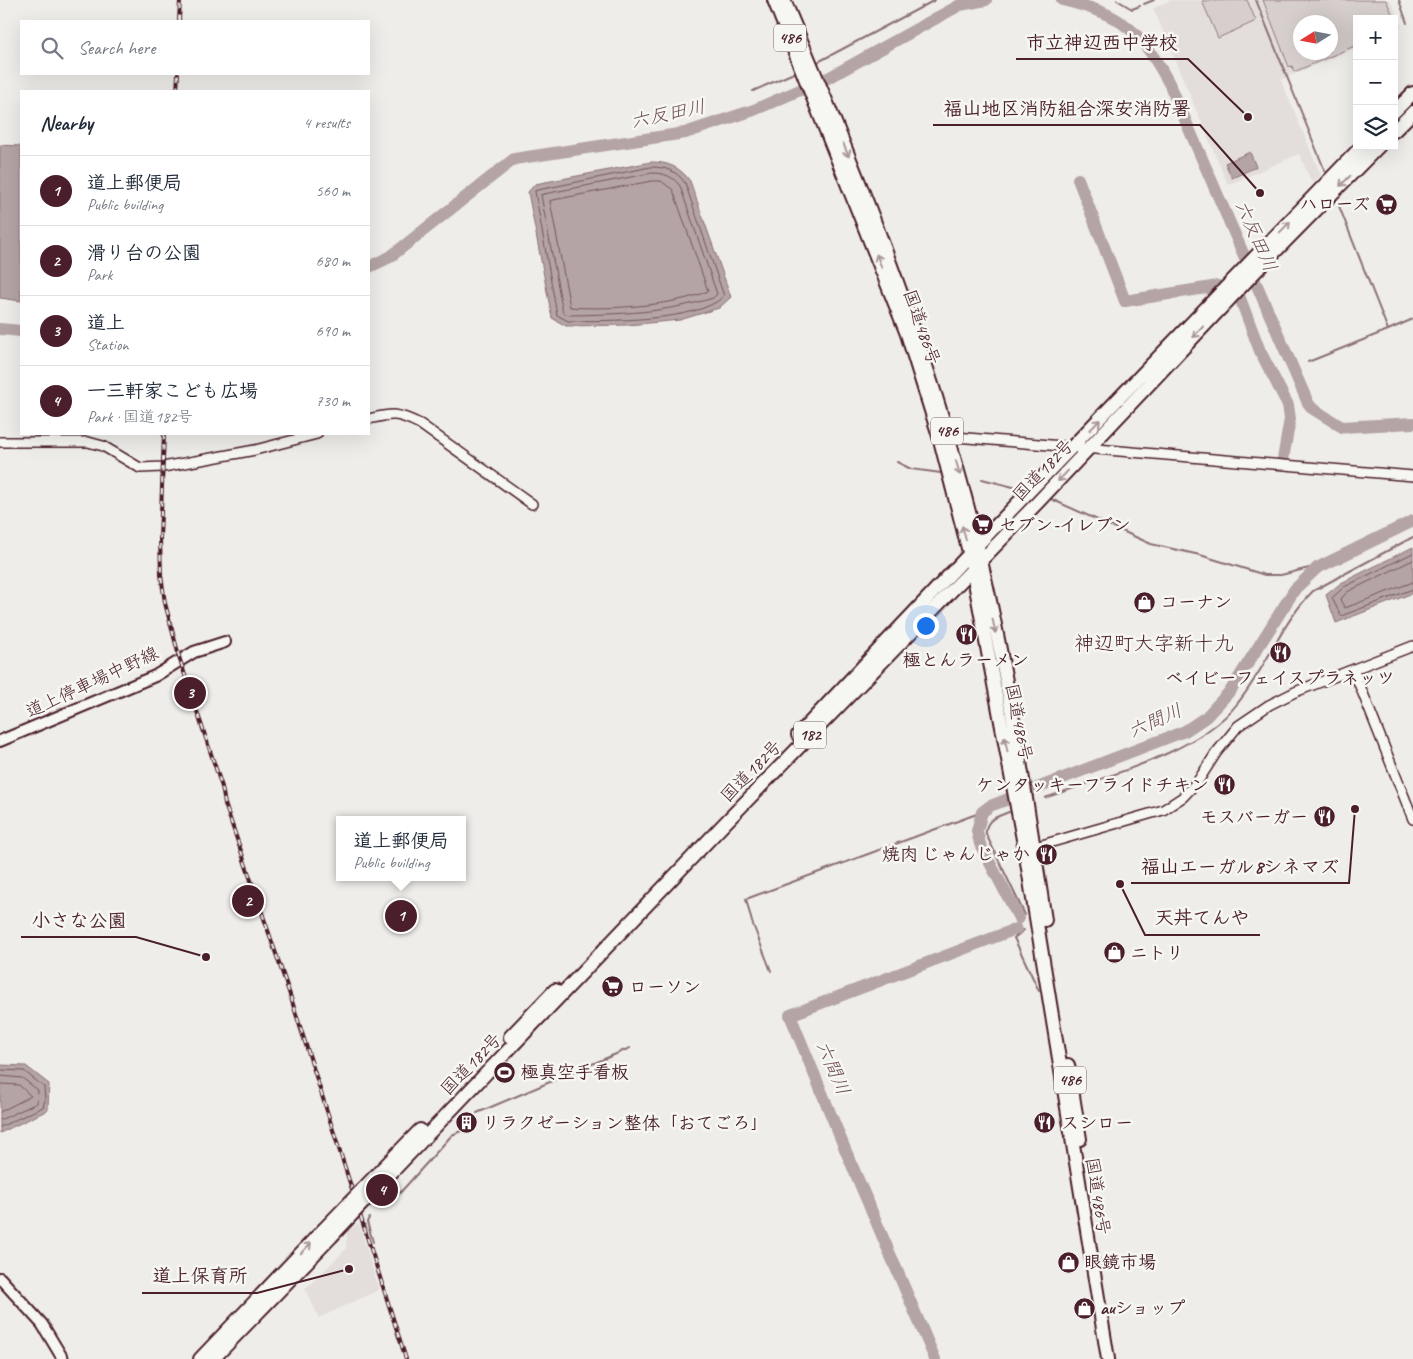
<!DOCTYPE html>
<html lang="en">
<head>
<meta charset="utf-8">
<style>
	body { margin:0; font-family:Caveat,"Klee One",sans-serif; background:#f2f2f3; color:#1f2937 }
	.controls { position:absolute; right:15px; top:15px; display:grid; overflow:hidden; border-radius:0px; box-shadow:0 5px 20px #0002 }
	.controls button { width:45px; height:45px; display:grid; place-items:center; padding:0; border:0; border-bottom:1px solid #e0e1e3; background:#fff; color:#1f2937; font:25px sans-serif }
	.compass { position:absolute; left:1293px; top:15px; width:45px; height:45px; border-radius:50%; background:#fff; box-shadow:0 5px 20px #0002; rotate:259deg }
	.you { position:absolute; left:925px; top:625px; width:18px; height:18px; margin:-12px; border:4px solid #fff; border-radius:50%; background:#1a73e8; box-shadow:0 0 0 8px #1a73e833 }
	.badge { display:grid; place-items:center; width:32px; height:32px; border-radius:50%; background:#4a1f2b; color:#fff; font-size:16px; font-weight:700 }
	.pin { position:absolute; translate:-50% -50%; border:2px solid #fff; box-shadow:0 1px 5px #0006 }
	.popup { position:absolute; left:336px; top:816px; width:130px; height:65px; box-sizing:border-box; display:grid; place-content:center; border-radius:0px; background:#fff; filter:drop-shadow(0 1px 4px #0005); font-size:16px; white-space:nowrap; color:#747a83 }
	.popup b { font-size:19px; color:#1f2937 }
	.popup::after { content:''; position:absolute; left:50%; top:100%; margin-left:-10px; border:10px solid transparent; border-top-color:#fff }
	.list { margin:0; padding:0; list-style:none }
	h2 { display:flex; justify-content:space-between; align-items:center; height:65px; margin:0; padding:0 20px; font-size:21px }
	h2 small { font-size:16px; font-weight:400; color:#747a83 }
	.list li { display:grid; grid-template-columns:32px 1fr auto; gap:15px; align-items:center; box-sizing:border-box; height:70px; padding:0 20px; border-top:1px solid #e0e1e3 }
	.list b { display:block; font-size:19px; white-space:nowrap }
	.list p { margin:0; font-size:16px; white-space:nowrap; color:#747a83 }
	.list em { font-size:16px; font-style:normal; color:#747a83 }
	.icon { flex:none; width:28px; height:28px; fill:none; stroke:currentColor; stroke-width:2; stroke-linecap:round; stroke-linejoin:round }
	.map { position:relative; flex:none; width:1413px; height:1359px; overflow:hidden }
	.search { position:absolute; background:#fff; box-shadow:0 5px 20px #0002; left:20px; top:20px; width:350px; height:55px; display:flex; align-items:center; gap:12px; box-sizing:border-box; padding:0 18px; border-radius:0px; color:#747a83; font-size:19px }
	.panel { position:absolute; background:#fff; box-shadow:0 5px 20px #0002; left:20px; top:90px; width:350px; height:345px; border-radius:0px }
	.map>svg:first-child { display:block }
</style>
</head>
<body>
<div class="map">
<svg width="1413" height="1359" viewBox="0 0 1413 1359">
	<rect width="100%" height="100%" fill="#efedea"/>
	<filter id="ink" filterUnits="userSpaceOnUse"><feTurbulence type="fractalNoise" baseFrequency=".02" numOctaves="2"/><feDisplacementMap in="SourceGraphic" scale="10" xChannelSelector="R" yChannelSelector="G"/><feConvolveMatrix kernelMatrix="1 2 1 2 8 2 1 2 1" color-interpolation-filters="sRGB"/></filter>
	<g filter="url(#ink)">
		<path fill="#e3dedc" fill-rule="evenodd" d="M1171,0h219l12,27 -8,4v-12h-37v28l-76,33 40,95 -9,8 -13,-29 -71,31 -75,-177zM1300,22h30v30h-30z
			M359,1223l20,67 -60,28 -14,-29 41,-40 1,-18z"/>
		<path fill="#d7cfce" stroke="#90777c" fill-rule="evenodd" d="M1247,0l9,21 -38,17 -16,-37z
			M1263,0h123l12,27 -4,1v-9h-37v26l-63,27 -2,-6 -3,1zM1300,22h30v30h-30z"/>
		<path fill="#b4a4a5" stroke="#8a6f74" d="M0,145l21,1v155l-21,-3z
			M1250,152l6,15 -24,11 -7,-15z
			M651,162c17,0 29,5 39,19l41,116 -12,11 -39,12 -52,5 -62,1 -14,-8 -24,-126 7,-8z
			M1413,547v46l-77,30 -10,-28 15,-12z
			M0,1065l26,1 23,18 -1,26 -48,23z"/>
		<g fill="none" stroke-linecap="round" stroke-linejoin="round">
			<path stroke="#74545c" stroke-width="1" d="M651,167c15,0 26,4 34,16l39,113c-27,27 -118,24 -156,25l-11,-6 -22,-124z
				M652,173c12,0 21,3 28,13l37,108 -4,4c-50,15 -91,16 -144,17l-6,-2 -22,-118z
				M652,181h9l12,9 35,101c-33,15 -102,19 -138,16l-20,-106z
				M1413,553l-69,34 -12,11 9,18 72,-27
				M1413,560l-66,32 -7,8 5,8 68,-26
				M0,1070l24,1 20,16 1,13 -2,7 -43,20
				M0,1076l22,2 16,12 -1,13 -37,17
				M0,1084l19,1 12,11 -31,16"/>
			<path stroke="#8a6f74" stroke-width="2" d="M1117,0l15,9 8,-3
				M1256,0l69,171
				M1399,0l8,23
				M1144,4l10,-4
				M818,62l117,-62
				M753,91l43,-19
				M1337,201l51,129 25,-11
				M1308,362l80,-32
				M1273,376l4,-2
				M897,462l14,7 30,4
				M982,479l39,10
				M1051,499l100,45 49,11 65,20h16l28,-7h8
				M1045,798c58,-21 154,-45 192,-94 29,-35 44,-81 76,-113l100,-54
				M1009,812c-12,5 -24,7 -23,22l39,81
				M1024,930l-10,8 25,53
				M771,971l-19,-49 -6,-23 236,-87
				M477,1113l153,-65
				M398,1195l54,-60 20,-9
				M369,1218l-2,4 6,20"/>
			<path stroke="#b4a4a5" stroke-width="12" d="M1062,0c61,14 79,31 108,85l138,318 5,6 29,18 71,-4
				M1078,179l47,122 93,-15 16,4 6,8 20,53 28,54 2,14 -7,40
				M369,267l21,-10 124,-98 171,-26 69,-23 76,-33 130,-72 26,-5
				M0,329l21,2
				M1019,918l-39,-74 -3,-13 5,-19 8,-6 47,-18 148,-57 21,-14 25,-27 64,-101 22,-21 96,-47
				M935,1359l-90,-210 -55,-134 226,-86"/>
			<defs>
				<path id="tertiary" d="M369,419c24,-6 29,-6 51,5l112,80
					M944,436l469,40
					M0,442h88l15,4 37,22 23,-1 92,-17 62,-16
					M1354,671l59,148
					M1028,849l135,-39 20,-13 15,-16 18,-28 22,-27 31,-21 26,-13 118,-46"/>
				<path id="secondary" d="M0,741l155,-65 39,-24 31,-10
					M0,1278l42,46 21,35"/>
				<path id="trunk" d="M774,0l133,334 32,102 31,120 55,294 83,509
					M784,0c66,156 130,311 175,475 41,145 63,296 86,445
					M1394,112l19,-19
					M1394,131l19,-19
					M798,735l193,-204 371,-385
					M510,1037l45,-47
					M1068,1065l12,74
					M383,1168l37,-38
					M390,1174l335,-351 313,-321 218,-231 123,-125
					M200,1359l123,-129
					M213,1359l118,-122"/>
			</defs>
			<use href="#tertiary" stroke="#4a1f2b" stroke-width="12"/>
			<use href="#secondary" stroke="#4a1f2b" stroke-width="14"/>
			<use href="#trunk" stroke="#4a1f2b" stroke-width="16"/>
			<use href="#tertiary" stroke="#f6f6f2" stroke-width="9"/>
			<use href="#secondary" stroke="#f6f6f2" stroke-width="10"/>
			<use href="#trunk" stroke="#f6f6f2" stroke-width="12"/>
			<defs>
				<path id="rail" d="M179,21l1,-21
					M177,91l1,-17
					M164,434l-4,105 1,36 4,28 15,57 42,127 3,17 65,191 116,364"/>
			</defs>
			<use href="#rail" stroke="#4a1f2b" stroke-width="4"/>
			<use href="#rail" stroke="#f6f6f2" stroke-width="2" stroke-dasharray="5.5" stroke-linecap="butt"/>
			<defs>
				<path id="trunk-bridge" d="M323,1230l60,-62
					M331,1237l59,-63"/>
			</defs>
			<use href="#trunk-bridge" stroke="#4a1f2b" stroke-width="16" stroke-linecap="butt"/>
			<use href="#trunk-bridge" stroke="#f6f6f2" stroke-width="12"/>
		</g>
		<defs><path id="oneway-shaft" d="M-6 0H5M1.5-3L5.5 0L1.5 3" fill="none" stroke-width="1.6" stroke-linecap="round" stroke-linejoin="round" transform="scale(1.25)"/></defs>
		<g stroke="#a99598">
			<use href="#oneway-shaft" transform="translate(846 150) rotate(68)"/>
			<use href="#oneway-shaft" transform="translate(1345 181) rotate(135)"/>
			<use href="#oneway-shaft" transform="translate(1285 227) rotate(-46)"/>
			<use href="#oneway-shaft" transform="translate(879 261) rotate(-111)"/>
			<use href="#oneway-shaft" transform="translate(1198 332) rotate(133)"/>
			<use href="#oneway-shaft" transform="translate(1095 425) rotate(-46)"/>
			<use href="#oneway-shaft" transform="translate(958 468) rotate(74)"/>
			<use href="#oneway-shaft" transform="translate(1063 476) rotate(133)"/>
			<use href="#oneway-shaft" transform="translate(964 533) rotate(-105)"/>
			<use href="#oneway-shaft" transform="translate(994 626) rotate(78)"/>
			<use href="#oneway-shaft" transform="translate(1006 744) rotate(-101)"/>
			<use href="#oneway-shaft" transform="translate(306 1248) rotate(-46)"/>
		</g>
	</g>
	<defs>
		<symbol id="supermarket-disc" viewBox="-11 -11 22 22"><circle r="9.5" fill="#4a1f2b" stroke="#f6f6f2"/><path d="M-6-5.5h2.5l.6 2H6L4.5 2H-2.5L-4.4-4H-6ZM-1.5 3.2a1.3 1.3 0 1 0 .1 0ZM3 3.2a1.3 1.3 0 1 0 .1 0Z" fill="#fff"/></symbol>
		<symbol id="shop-disc" viewBox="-11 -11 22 22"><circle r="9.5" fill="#4a1f2b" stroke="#f6f6f2"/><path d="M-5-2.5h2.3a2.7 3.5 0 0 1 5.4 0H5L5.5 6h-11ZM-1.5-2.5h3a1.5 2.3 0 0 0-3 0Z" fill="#fff"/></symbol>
		<symbol id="restaurant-disc" viewBox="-11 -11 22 22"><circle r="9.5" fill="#4a1f2b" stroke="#f6f6f2"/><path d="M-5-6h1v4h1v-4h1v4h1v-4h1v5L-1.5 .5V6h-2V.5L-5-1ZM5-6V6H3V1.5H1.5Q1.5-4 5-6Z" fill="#fff"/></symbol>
		<symbol id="stadium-disc" viewBox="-11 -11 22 22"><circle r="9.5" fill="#4a1f2b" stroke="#f6f6f2"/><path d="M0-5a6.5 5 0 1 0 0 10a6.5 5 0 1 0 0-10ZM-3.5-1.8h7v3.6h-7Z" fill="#fff"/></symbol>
		<symbol id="building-disc" viewBox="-11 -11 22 22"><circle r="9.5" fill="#4a1f2b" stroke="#f6f6f2"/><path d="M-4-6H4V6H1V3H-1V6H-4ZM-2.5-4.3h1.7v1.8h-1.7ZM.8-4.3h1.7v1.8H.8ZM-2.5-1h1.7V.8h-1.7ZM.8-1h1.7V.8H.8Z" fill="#fff"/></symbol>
	</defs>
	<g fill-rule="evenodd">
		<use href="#supermarket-disc" x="1374" y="192" width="25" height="25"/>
		<use href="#supermarket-disc" x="970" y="512" width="25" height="25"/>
		<use href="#shop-disc" x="1132" y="590" width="25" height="25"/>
		<use href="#restaurant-disc" x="954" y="622" width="25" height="25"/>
		<use href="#restaurant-disc" x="1268" y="640" width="25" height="25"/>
		<use href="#restaurant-disc" x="1212" y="772" width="25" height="25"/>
		<use href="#restaurant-disc" x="1312" y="804" width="25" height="25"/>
		<use href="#restaurant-disc" x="1034" y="842" width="25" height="25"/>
		<use href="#shop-disc" x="1102" y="940" width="25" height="25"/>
		<use href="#supermarket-disc" x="600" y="974" width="25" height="25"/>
		<use href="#stadium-disc" x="492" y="1060" width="25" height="25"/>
		<use href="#building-disc" x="454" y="1110" width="25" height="25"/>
		<use href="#restaurant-disc" x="1032" y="1110" width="25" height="25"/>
		<use href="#shop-disc" x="1056" y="1250" width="25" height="25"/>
		<use href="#shop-disc" x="1072" y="1296" width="25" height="25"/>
	</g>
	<g text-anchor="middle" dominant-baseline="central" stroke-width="5" stroke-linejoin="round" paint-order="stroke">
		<g fill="#f6f6f2" stroke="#7e6067" stroke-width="1">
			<rect x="774" y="24.5" width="32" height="27" rx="4"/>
			<rect x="931" y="417.5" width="32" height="27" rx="4"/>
			<rect x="794" y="721.5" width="32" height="27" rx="4"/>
			<rect x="1054" y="1066.5" width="32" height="27" rx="4"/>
		</g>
		<g font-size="16" font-weight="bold" fill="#4a1f2b">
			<text x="790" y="38">486</text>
			<text x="947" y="431">486</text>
			<text x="810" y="735">182</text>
			<text x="1070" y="1080">486</text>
		</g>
		<g font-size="18" font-weight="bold" fill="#4a1f2b" stroke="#f6f6f2" text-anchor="start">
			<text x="1370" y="204" text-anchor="end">ハローズ</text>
			<text x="999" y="525">セブン-イレブン</text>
			<text x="1160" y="602">コーナン</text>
			<text x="966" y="660" text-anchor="middle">極とんラーメン</text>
			<text x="1280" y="678" text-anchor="middle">ベイビーフェイスプラネッツ</text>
			<text x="1209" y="785" text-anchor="end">ケンタッキーフライドチキン</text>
			<text x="1308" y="817" text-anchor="end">モスバーガー</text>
			<text x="1030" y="854" text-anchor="end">焼肉 じゃんじゃか</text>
			<text x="1130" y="953">ニトリ</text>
			<text x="629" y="987">ローソン</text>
			<text x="521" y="1072">極真空手看板</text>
			<text x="482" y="1123">リラクゼーション整体「おてごろ」</text>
			<text x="1061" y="1123">スシロー</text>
			<text x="1084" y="1262">眼鏡市場</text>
			<text x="1100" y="1308">auショップ</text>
		</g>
		<g font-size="18" fill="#4a1f2b" stroke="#f6f6f2">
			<text transform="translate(922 327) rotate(71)">国道486号</text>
			<text transform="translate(1043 470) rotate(-46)">国道182号</text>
			<text transform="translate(92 682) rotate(-25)">道上停車場中野線</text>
			<text transform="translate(1019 722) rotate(79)">国道486号</text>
			<text transform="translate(751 771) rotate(-46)">国道182号</text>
			<text transform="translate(471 1064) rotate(-46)">国道182号</text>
			<text transform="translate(1098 1196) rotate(81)">国道486号</text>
		</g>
		<g font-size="19" font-style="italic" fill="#6f4e56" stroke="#f6f6f2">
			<text transform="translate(668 114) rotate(-12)">六反田川</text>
			<text transform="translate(1256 236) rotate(66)">六反田川</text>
			<text transform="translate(1155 721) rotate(-24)">六間川</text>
			<text transform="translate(833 1068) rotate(67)">六間川</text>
		</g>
		<g font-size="20" fill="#4a1f2b" stroke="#f6f6f2">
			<text x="1154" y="643">神辺町大字新十九</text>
		</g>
	</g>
	<path fill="none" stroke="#4a1f2b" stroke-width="2" d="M1248 117L1188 59H1016M1260 193L1200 125H933M1355 809L1349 883H1131M1120 884L1145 935H1260M206 957L136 937H21M349 1269L257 1293H142"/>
	<g fill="#4a1f2b" stroke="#f6f6f2" stroke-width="2">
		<circle cx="1248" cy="117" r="5"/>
		<circle cx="1260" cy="193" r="5"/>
		<circle cx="1355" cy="809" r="5"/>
		<circle cx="1120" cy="884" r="5"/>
		<circle cx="206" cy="957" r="5"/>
		<circle cx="349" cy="1269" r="5"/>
	</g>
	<g font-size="19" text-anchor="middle" font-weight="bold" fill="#4a1f2b" stroke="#f6f6f2" stroke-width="5" stroke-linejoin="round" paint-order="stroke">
		<text x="1102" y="49">市立神辺西中学校</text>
		<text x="1067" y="115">福山地区消防組合深安消防署</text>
		<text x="1240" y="873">福山エーガル8シネマズ</text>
		<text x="1202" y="924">天丼てんや</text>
		<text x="79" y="927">小さな公園</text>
		<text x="200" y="1282">道上保育所</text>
	</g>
</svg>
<div class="controls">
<button>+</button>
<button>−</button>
<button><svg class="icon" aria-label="layers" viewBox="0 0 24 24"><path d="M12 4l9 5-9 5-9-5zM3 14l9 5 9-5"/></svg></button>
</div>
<svg class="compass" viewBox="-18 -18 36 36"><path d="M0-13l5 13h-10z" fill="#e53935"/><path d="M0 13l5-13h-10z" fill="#747a83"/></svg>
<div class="you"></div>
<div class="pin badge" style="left:401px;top:916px">1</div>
<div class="popup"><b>道上郵便局</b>Public building</div>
<div class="pin badge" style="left:248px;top:901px">2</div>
<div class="pin badge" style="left:190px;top:693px">3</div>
<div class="pin badge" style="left:382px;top:1190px">4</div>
<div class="search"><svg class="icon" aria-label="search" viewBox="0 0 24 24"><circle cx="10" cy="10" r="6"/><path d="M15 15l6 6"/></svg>Search here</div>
<section class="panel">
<h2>Nearby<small>4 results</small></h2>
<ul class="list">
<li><span class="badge">1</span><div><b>道上郵便局</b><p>Public building</p></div><em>560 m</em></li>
<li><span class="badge">2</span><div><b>滑り台の公園</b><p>Park</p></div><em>680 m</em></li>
<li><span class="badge">3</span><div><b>道上</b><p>Station</p></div><em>690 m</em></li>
<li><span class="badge">4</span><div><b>一三軒家こども広場</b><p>Park · 国道182号</p></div><em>730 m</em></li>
</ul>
</section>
</div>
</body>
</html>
